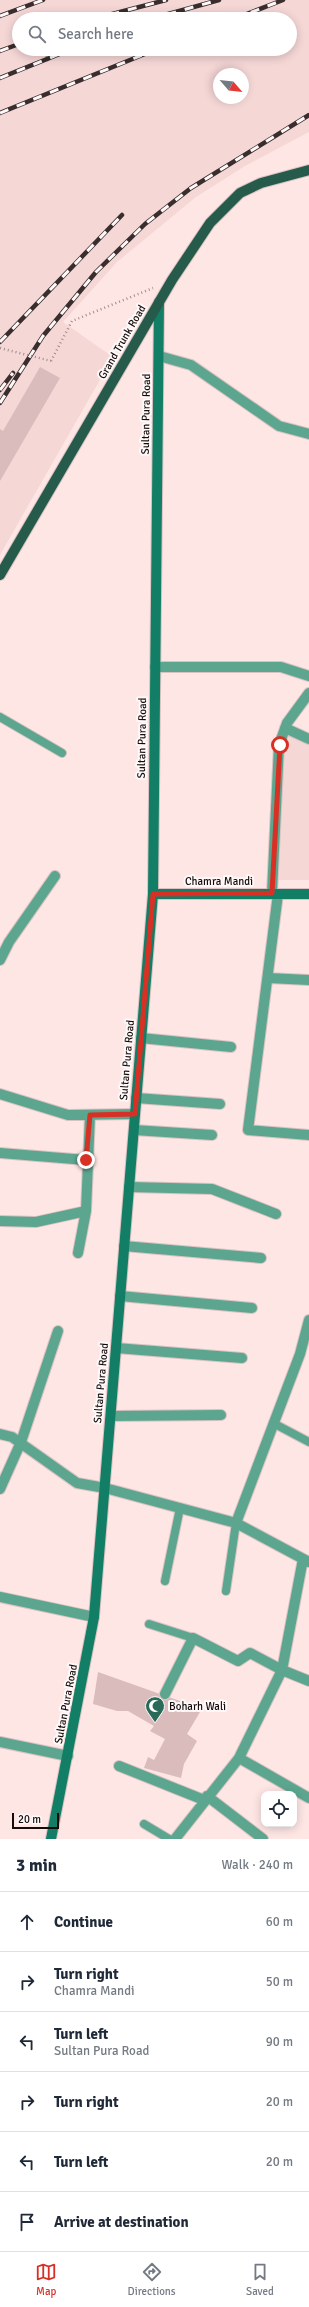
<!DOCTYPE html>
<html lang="en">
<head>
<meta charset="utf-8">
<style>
	body { margin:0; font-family:Signika,sans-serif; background:#f2f2f3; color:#1f2937 }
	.controls { position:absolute; right:12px; bottom:12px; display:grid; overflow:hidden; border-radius:8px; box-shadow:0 2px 10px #0003 }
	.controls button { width:36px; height:36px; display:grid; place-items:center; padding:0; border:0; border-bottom:1px solid #e0e1e3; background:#fff; color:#1f2937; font:20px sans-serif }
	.compass { position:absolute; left:213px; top:68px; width:36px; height:36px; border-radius:50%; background:#fff; box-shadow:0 2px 10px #0003; rotate:118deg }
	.scale { position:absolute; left:12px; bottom:10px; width:47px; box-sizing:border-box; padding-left:4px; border:2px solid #150b0b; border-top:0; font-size:11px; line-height:14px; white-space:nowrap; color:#150b0b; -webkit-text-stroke:3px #fef8f8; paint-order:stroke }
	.stop { position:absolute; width:12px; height:12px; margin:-9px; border:3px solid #d93025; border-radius:50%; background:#fff }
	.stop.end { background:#d93025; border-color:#fff; box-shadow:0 1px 4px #0008 }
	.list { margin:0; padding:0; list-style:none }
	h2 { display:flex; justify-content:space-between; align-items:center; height:52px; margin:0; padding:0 16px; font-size:17px }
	h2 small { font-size:13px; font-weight:400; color:#747a83 }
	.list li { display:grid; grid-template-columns:26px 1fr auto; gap:12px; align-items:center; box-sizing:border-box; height:60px; padding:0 16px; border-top:1px solid #e0e1e3 }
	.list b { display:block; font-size:15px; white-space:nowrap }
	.list p { margin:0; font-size:13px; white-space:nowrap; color:#747a83 }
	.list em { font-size:13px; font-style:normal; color:#747a83 }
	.icon { flex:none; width:22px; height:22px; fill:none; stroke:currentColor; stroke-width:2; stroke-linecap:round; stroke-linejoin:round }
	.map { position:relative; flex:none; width:309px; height:1839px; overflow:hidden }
	.search { position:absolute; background:#fff; box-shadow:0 2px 10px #0003; left:12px; right:12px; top:12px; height:44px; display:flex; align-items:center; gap:10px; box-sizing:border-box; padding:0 14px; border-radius:22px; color:#747a83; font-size:15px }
	.sheet { height:412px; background:#fff }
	nav { display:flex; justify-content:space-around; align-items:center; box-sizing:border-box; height:56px; border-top:1px solid #e0e1e3; background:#fff; font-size:11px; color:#747a83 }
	nav a { display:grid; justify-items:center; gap:2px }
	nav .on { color:#d93025 }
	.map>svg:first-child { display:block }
</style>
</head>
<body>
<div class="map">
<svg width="309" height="1839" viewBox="0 0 309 1839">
	<rect width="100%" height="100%" fill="#fee6e5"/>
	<path fill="#f5d7d6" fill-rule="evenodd" d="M0,0h309v132l-64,34 -49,31 -79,65 -54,60 50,35 -113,198zM19,19h271v30h-271zM219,74h24v24h-24z
		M285,728l24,11v141h-37z"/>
	<path fill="#dabcbc" d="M40,367l20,11 -60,103v-52l3,2z
		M98,1672l82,29 20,11 -13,22 10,7 -13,23 -3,14 -37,-10 4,-11 6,3 11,-21 -15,-8 4,-5 -26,-15h-11l-24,-7z"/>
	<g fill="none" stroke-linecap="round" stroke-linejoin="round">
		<defs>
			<path id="service" d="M0,717l62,36
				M273,1423l36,19
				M165,1581l15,-73
				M226,1591l10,-68
				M149,1624l44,14
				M144,1824l25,15"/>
			<path id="minor" d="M159,356l32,9 88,61 30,8
				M155,667h126l28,9
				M285,728l24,11
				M272,893l7,-148 8,-22 22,-30
				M278,894l-30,236 61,5
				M0,960l9,-18 46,-66
				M268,978l41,2
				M141,1038l90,9
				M0,1094l68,21 67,-1
				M136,1098l84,6
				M134,1130l78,5
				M0,1153l86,7
				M129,1187l83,2 64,25
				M0,1221l36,1 50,-11
				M124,1246l137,12
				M78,1253l8,-42 4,-96
				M120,1296l132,12
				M116,1348l126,10
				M111,1416l110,-1
				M0,1434l12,3 65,46 28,5 131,35 73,39
				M0,1489l21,-47 37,-111
				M236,1523l64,-169 9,-34
				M0,1597l94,20
				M165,1694l28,-56 45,23 12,-8 32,17 27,11
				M0,1742l68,14
				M239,1758l70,40
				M119,1766l85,34
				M207,1796l56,43
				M175,1839l64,-81 43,-88 21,-111"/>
			<path id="secondary" d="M153,894h156
				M51,1839l43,-222 59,-723 6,-592"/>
			<path id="primary" d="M0,575l172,-295 38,-57 30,-30 21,-10 48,-13"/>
		</defs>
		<use href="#service" stroke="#d9c3c2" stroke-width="10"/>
		<use href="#minor" stroke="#d9c3c2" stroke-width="12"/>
		<use href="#secondary" stroke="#d9c3c2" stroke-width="12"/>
		<use href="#primary" stroke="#d9c3c2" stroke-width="12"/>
		<path stroke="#9f8d8c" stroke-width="2.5" stroke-dasharray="1 3" stroke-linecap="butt" d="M43,49l6,14
			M51,361l21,-40 81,-33"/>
		<use href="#service" stroke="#5ca68f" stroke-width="8"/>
		<use href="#minor" stroke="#5ca68f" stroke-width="10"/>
		<use href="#secondary" stroke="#117e65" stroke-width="10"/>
		<use href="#primary" stroke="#265b4b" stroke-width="10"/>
		<defs>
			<path id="rail" d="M0,16l43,-16
				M93,19l73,-19
				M150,19l69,-19
				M234,19l49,-19
				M0,51l19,-7
				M0,78l72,-29
				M0,113l157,-64
				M0,342l122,-127
				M0,390l13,-17
				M0,403l43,-67 53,-64 49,-48 46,-36 118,-73"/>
		</defs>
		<use href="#rail" stroke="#392d2d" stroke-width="4.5"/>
		<use href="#rail" stroke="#fef8f8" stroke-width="3" stroke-dasharray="9" stroke-linecap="butt"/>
		<path stroke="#9f8d8c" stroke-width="2.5" stroke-dasharray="1 3" stroke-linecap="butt" d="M0,348l51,13"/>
	</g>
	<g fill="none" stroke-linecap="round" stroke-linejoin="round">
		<path stroke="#d93025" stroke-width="5" d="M86,1160l4,-45 45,-1 18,-220 119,-1 8,-148"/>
	</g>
	<defs>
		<symbol id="mosque-pin" viewBox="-11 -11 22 30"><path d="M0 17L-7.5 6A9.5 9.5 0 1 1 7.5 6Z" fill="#2a6a58" stroke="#fef8f8"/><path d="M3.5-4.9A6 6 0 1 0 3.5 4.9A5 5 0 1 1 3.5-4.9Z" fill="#fff"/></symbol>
	</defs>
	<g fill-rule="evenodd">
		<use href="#mosque-pin" x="144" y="1695" width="22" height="30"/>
	</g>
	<g text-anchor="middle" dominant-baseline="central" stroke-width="4" stroke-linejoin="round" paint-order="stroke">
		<g font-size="11" fill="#150b0b" stroke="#fef8f8">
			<text transform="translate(122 342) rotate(-60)">Grand Trunk Road</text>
			<text transform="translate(146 414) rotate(-89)">Sultan Pura Road</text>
			<text transform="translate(142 738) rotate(-89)">Sultan Pura Road</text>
			<text x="219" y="881">Chamra Mandi</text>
			<text transform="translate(127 1060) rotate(-85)">Sultan Pura Road</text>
			<text transform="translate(101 1383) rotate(-85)">Sultan Pura Road</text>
			<text transform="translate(66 1704) rotate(-79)">Sultan Pura Road</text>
		</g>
		<g font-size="11" fill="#150b0b" stroke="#fef8f8" text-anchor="start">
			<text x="169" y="1706">Boharh Wali</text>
		</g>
	</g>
</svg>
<div class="controls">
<button><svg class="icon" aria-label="locate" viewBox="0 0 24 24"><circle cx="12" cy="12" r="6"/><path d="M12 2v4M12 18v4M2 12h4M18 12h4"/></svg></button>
</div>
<svg class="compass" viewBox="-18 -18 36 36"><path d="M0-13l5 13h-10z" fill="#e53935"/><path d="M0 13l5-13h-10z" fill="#747a83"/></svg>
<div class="scale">20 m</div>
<div class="stop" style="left:280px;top:745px"></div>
<div class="stop end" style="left:86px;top:1160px"></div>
<div class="search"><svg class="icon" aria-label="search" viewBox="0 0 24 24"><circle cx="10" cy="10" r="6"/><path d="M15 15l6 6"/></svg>Search here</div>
</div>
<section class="sheet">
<h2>3 min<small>Walk · 240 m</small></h2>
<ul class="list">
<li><svg class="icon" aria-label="ahead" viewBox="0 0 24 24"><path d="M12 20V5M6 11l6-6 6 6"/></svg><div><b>Continue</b></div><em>60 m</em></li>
<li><svg class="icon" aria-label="right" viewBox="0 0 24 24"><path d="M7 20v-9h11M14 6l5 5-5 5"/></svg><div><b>Turn right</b><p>Chamra Mandi</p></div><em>50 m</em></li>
<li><svg class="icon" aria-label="left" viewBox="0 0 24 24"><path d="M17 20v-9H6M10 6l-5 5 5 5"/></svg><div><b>Turn left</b><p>Sultan Pura Road</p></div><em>90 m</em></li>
<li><svg class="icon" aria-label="right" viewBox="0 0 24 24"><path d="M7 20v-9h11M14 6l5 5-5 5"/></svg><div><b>Turn right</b></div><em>20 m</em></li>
<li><svg class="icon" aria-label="left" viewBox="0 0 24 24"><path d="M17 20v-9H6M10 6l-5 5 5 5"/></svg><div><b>Turn left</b></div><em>20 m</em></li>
<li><svg class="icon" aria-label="arrive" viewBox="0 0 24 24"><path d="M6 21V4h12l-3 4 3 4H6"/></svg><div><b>Arrive at destination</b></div></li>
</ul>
</section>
<nav>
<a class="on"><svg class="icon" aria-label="map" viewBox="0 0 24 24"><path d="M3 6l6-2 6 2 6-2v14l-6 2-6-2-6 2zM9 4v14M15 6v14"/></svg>Map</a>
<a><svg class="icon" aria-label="directions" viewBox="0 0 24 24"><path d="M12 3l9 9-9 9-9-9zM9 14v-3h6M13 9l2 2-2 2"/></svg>Directions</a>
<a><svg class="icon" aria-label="saved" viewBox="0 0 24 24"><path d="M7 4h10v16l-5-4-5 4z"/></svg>Saved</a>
</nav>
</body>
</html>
